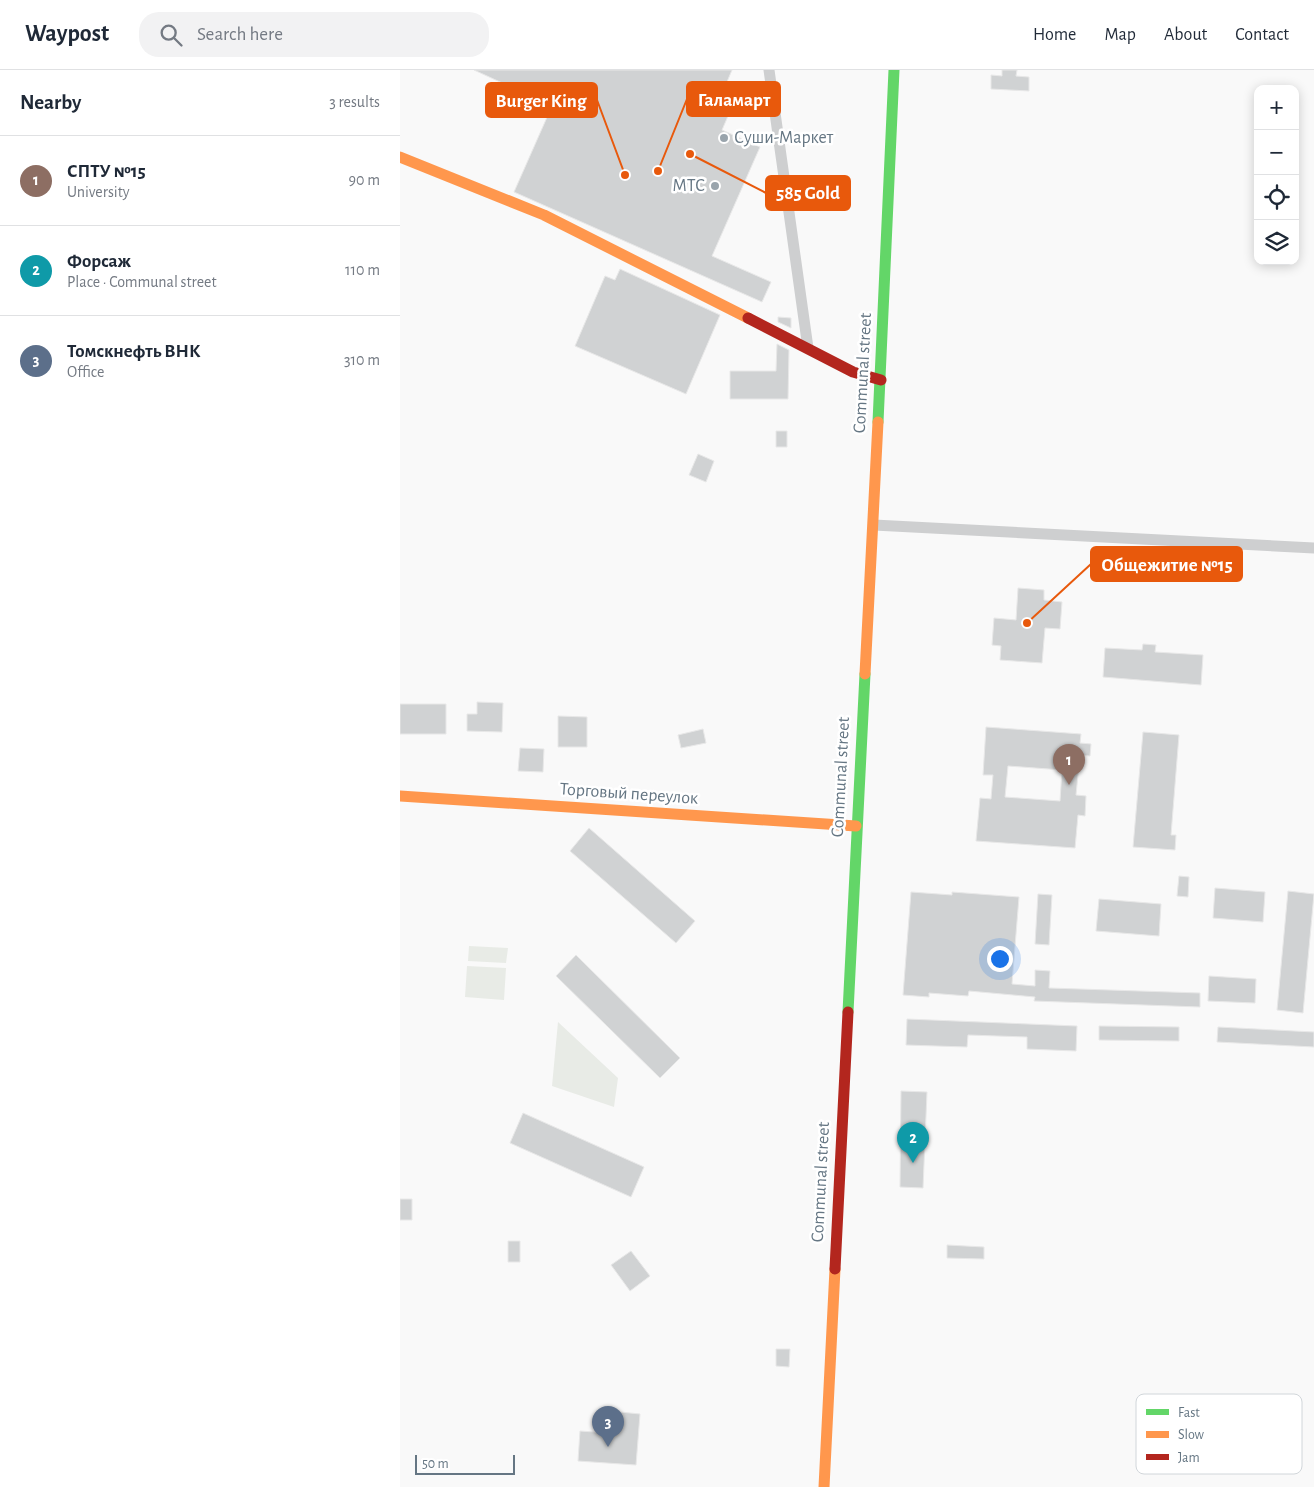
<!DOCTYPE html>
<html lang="en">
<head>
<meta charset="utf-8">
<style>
	body { margin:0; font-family:"Alegreya Sans",sans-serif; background:#f2f2f3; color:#1f2937 }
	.controls { position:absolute; right:15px; top:15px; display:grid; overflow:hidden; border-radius:10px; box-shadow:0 2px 12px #0003 }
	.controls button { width:45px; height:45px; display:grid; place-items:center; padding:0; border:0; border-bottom:1px solid #e0e1e3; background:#fff; color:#1f2937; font:25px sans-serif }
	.scale { position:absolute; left:15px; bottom:12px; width:100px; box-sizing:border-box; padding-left:5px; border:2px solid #657683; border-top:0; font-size:14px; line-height:18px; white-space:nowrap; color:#657683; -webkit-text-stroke:4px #fff; paint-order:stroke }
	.you { position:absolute; left:599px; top:888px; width:18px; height:18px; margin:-12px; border:4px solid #fff; border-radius:50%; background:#1a73e8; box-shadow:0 0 0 8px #1a73e833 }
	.badge { display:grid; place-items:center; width:32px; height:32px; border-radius:50%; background:#56606c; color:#fff; font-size:16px; font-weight:700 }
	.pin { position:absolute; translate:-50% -41px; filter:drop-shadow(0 1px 2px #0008) }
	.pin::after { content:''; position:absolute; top:26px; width:18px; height:15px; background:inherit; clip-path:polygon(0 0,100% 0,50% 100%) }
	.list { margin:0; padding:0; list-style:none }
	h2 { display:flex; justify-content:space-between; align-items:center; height:65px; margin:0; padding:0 20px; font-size:21px }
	h2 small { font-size:16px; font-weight:400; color:#747a83 }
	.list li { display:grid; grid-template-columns:32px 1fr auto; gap:15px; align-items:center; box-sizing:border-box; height:90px; padding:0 20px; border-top:1px solid #e0e1e3 }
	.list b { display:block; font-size:19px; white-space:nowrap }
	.list p { margin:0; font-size:16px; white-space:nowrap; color:#747a83 }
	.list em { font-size:16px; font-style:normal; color:#747a83 }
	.icon { flex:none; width:28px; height:28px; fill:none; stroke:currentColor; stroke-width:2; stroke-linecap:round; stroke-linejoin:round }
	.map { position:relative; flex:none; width:914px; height:1417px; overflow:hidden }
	header { display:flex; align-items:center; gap:30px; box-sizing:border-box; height:70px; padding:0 25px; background:#fff; border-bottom:1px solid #e0e1e3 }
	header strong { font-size:24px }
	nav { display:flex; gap:28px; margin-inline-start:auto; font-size:18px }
	.search { width:350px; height:45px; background:#f2f2f3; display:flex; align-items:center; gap:12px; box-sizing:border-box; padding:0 18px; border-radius:20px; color:#747a83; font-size:19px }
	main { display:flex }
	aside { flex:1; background:#fff }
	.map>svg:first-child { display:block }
</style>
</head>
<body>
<header>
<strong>Waypost</strong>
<div class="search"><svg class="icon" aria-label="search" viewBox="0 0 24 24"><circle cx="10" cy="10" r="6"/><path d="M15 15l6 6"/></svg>Search here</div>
<nav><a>Home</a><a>Map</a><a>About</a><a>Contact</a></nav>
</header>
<main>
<aside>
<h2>Nearby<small>3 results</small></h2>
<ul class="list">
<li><span class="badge" style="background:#8d6e63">1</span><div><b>СПТУ №15</b><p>University</p></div><em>90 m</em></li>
<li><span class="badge" style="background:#0f9aa8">2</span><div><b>Форсаж</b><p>Place · Communal street</p></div><em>110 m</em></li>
<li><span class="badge" style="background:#5c6f8a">3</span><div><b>Томскнефть ВНК</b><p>Office</p></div><em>310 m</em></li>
</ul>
</aside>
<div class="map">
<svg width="914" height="1417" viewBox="0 0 914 1417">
	<rect width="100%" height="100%" fill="#f9f9f9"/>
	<path fill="#e8ebe6" d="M69,876l39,2 -2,15 -38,-2z
		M67,896l39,2 -2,32 -39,-3z
		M158,952l60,56 -4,29 -62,-21z"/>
	<path fill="#d0d2d3" stroke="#e8e8e8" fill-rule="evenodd" d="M74,0h258l-8,19 13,6 -15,35 38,17 -48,109 59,26 -9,20 -248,-110 38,-86z
		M602,0h15l-1,6 13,1v14l-38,-2v-14l11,1z
		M220,199l100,46 -34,79 -111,-48 30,-70 10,4z
		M378,247l13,1v10l-13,-6z
		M377,274l12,6 -1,49h-58v-28h46z
		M376,361h11v16h-11z
		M298,384l16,7 -8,21 -17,-7z
		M618,518l26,2v10l18,2 -2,27 -15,-1 -3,35 -42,-3 1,-14 -9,-1 2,-27 22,2z
		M743,574l13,1 -1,7 48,3 -2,30 -98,-8 2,-29 37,2z
		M77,632l26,1 -1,29 -35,-1v-17h10z
		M0,634h46v30h-46z
		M158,646l29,1v30h-29z
		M586,657l95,7 -1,9 11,1 -1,12 -10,-1 -4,40 10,1 -1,20 -7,-1 -3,33 -99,-7 4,-43 11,1 2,-24h-10zM608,696l54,4 -2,31 -55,-4z
		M303,659l3,14 -25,5 -3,-13z
		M743,662l36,3 -8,100h5l-1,15 -42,-3z
		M120,678l24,1 -1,23 -25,-1z
		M189,758l106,93 -19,22 -106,-92z
		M779,806l10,1 -1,20 -11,-1z
		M815,818l50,4 -2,30 -50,-4z
		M888,821l26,3 -11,119 -26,-3z
		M511,822l41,3v-3l67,5 -7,87 23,2v-16l15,1 -1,17 151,5v14l-166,-6 1,-4 -66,-6 -1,5 -39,-3v4l-26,-2z
		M638,824l14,1 -3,50 -14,-1z
		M699,829l62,5 -2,32 -63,-5z
		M176,885l104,103 -20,20 -104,-102z
		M809,906l47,3 -1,24 -47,-2z
		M507,949l170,7 -1,25 -49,-2v-12l-59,-2 -1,12 -61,-2z
		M699,956l80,1v14l-80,-1z
		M818,957l96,5v15l-97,-5z
		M501,1021l26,1 -4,96 -23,-1z
		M123,1043l121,54 -13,30 -121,-54z
		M0,1129h12v21h-12z
		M108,1171h12v21h-12z
		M547,1175l37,2v12l-37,-1z
		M231,1181l19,25 -20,15 -19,-26z
		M376,1279h14l-1,18 -13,-1z
		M210,1341l30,3 -4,51 -58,-4 2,-30 28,2z"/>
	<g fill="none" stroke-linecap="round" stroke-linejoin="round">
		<path stroke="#cecfd0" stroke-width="11" d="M369,0l39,278
			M474,455l440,23"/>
		<path stroke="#63d668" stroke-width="11" d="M478,352l16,-352
			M448,942l17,-338"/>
		<path stroke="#ff974d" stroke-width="11" d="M0,87l144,58 204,103
			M465,604l13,-252
			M0,726l456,30
			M424,1417l11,-218"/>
		<path stroke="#b3261e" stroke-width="11" d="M348,248l105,54 28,8
			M435,1199l13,-257"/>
	</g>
	<g fill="#99a4ac" stroke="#fff" stroke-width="2">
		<circle cx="324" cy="68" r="5"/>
		<circle cx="315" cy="116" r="5"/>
	</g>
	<g text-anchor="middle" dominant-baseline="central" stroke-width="5" stroke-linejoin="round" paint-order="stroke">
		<g font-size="18" fill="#657683" stroke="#fff" text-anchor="start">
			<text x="334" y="68">Суши-Маркет</text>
			<text x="305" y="116" text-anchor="end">МТС</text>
		</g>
		<g font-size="18" fill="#657683" stroke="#fff">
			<text transform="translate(463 303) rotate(-87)">Communal street</text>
			<text transform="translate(441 707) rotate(-87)">Communal street</text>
			<text transform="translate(229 724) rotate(4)">Торговый переулок</text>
			<text transform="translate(421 1112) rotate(-87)">Communal street</text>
		</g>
	</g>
	<rect x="736" y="1324" width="166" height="80" rx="8" fill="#fff" stroke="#d1d6da" stroke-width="1"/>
	<rect x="746" y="1339" width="23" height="6" fill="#63d668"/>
	<rect x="746" y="1361" width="23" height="7" fill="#ff974d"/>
	<rect x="746" y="1384" width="23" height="6" fill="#b3261e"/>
	<g font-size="14" fill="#657683">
		<text x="778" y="1347">Fast</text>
		<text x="778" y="1369">Slow</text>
		<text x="778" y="1392">Jam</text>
	</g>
	<path fill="none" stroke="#e8590c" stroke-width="2" d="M258 101L287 29M225 105L197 30M290 84L366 123M627 553L691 494"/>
	<g fill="#e8590c" stroke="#fff" stroke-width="2">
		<circle cx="258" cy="101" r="5"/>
		<circle cx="225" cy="105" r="5"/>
		<circle cx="290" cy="84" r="5"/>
		<circle cx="627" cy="553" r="5"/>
	</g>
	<g fill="#e8590c" stroke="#e8590c" stroke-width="2">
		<rect x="287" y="12" width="93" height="34" rx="5"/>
		<rect x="86" y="13" width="111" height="34" rx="5"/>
		<rect x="366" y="106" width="84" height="34" rx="5"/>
		<rect x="691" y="477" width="151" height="34" rx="5"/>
	</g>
	<g font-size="19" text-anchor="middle" font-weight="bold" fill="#fff">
		<text x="334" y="36">Галамарт</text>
		<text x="141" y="37">Burger King</text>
		<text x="408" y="129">585 Gold</text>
		<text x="767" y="501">Общежитие №15</text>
	</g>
</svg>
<div class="controls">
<button>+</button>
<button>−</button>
<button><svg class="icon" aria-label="locate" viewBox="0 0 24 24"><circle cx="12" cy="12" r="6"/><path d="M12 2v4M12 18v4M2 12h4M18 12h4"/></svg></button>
<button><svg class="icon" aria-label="layers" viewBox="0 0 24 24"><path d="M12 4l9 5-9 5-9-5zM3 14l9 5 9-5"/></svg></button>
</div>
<div class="scale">50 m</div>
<div class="you"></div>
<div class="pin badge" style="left:669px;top:715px;background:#8d6e63">1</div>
<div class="pin badge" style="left:513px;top:1093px;background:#0f9aa8">2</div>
<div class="pin badge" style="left:208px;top:1377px;background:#5c6f8a">3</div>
</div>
</main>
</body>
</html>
